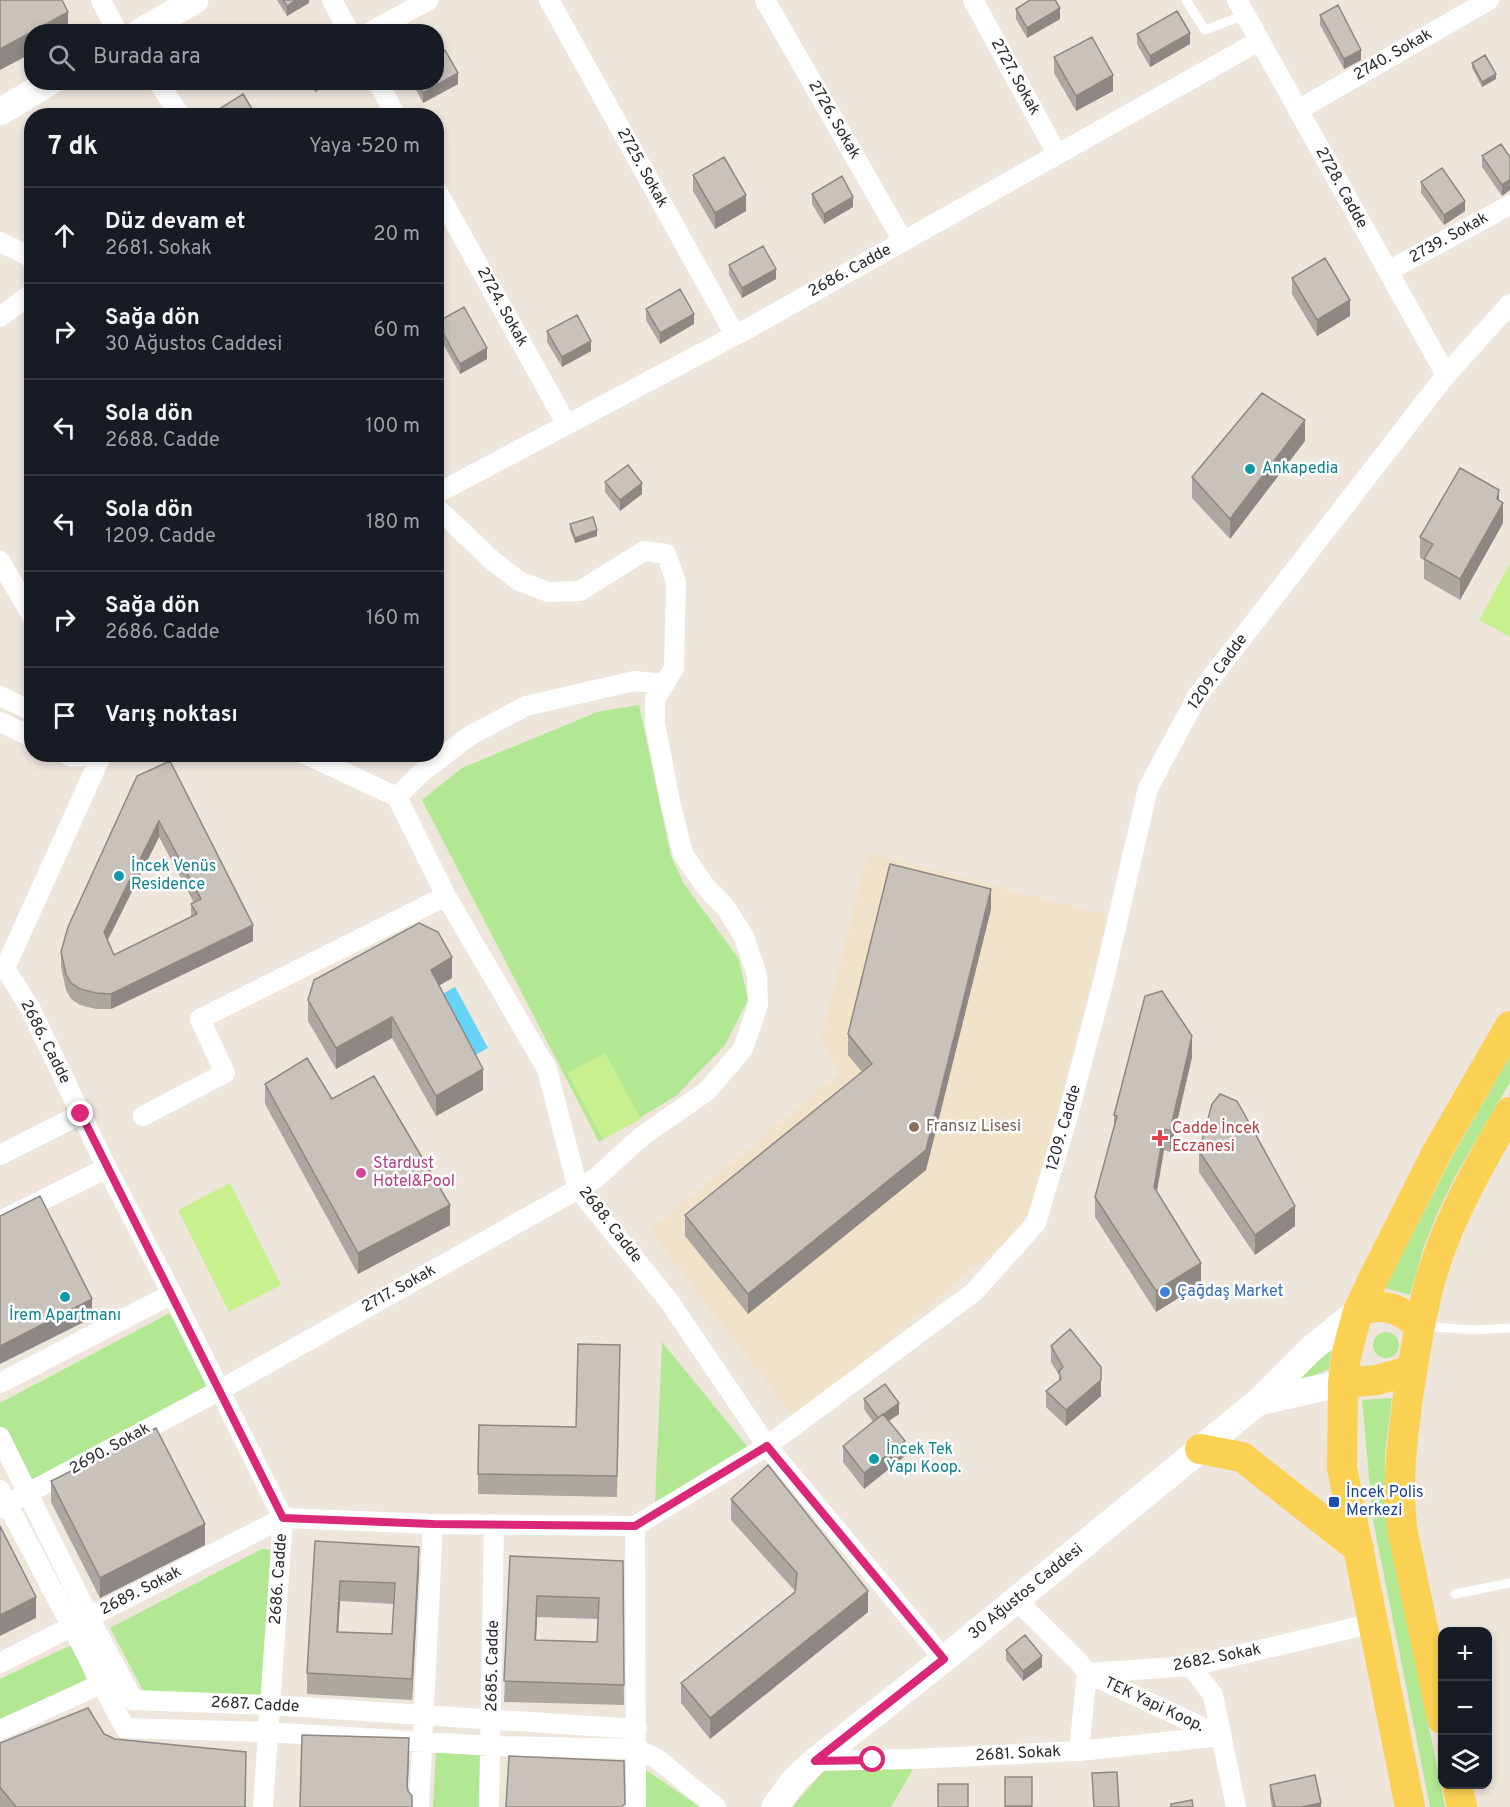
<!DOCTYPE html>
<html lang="tr">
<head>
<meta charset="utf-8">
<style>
	body { margin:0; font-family:Overpass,sans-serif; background:#242831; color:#f1f3f6 }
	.controls { position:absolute; right:18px; bottom:18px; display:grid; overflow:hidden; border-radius:12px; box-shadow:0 3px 9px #0003 }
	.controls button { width:54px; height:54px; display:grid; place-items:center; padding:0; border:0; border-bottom:2px solid #363941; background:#171b24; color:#f1f3f6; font:30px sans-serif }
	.stop { position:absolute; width:18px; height:18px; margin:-14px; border:4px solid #db2777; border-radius:50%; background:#fff }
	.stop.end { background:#db2777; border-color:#fff; box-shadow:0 2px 6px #0008 }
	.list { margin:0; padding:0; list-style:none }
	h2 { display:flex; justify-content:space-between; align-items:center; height:78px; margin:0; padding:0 24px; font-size:26px }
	h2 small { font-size:20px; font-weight:400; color:#9ea1a6 }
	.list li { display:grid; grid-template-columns:39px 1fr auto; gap:18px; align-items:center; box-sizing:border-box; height:96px; padding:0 24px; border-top:2px solid #363941 }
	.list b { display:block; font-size:22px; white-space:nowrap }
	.list p { margin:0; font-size:20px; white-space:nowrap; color:#9ea1a6 }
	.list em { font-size:20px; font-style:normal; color:#9ea1a6 }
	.icon { flex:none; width:33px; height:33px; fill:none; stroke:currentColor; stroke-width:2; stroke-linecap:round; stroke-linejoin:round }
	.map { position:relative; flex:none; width:1510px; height:1807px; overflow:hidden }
	.search { position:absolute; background:#171b24; box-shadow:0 3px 9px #0003; left:24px; top:24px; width:420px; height:66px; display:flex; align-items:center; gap:15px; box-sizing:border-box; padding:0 21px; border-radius:24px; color:#9ea1a6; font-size:22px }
	.panel { position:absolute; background:#171b24; box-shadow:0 3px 9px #0003; left:24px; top:108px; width:420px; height:654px; border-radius:24px }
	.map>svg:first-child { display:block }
</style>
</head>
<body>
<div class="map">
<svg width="1510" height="1807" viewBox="0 0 1510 1807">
	<rect width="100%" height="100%" fill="#eee5db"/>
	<path fill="#f0e3c9" d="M868,853l239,62 -67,265 -20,49 -225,190 -145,-189 189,-156 -18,-34z"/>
	<path fill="#b2e893" d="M639,705l32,151 13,28 55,75 9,41 -23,45 -49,51 -77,46 -177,-342 40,-32 135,-56z
		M1510,1056v26l-53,91 -18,36 -15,37 -14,49 -25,-7 66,-129z
		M170,1313l39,77 -179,93 -30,-56v-24z
		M1373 1345a13 13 0 1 1 26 0a13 13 0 1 1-26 0Z
		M662,1342l89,109 -96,52z
		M1331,1346l-2,23 -38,16z
		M1392,1398l-7,55 1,58 59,296h-15l-57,-287 -11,-120z
		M262,1549l9,1 -5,149 -120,-3 -36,-68z
		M73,1644l13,36 -86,42v-43z
		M436,1752l49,1 -2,54h-50z
		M829,1765l86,1 -24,41h-99z
		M646,1770l54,37h-56z"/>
	<path fill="#c8f08e" d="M1510,564v73l-31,-17z
		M605,1053l36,66 -38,20 -36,-66z
		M230,1183l51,102 -52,27 -51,-102z"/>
	<path fill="#66d3f8" d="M455,987l33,61 -20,11 -33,-61z"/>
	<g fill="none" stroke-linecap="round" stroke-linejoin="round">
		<path stroke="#fff" stroke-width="9" d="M1186,0l19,30 40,-15
			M1422,1326l51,4 37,-2
			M1455,1594l55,-11"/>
		<path stroke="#fff" stroke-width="20" d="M101,0l16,32
			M332,0l17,32
			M549,0l186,335
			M765,0l138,241
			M973,0l84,154
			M1237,0l209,375
			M370,32l59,-32
			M158,82l23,34
			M378,82l18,34
			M1298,110l191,-110
			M436,189l131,236
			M0,242l27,13 5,5
			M1388,271l122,-66
			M0,317l32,-24
			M436,494l315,-167 508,-286
			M0,561l32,55
			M0,696l32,15
			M0,722l32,15
			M66,754l6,3 29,-2
			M102,754l-97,214 25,40 77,160 65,126 111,224 -20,289
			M305,754l92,43 49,99 101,173 31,120 91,112 98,145 177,213
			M397,797l25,-25 49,-37 55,-29 108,-25 31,3
			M143,1116l82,-43 -25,-54 246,-123
			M0,1155l81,-41
			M0,1221l107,-53
			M0,1383l172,-89
			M0,1437l89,180 44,83 138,5 366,24
			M0,1490l125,238 143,4 223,14 145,3 20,9 60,49
			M0,1508l220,-118 358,-201 18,-11 46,-42 65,-45 36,-42 15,-44 -1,-30 -13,-38 -18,-29 -21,-22 -22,-32 -13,-53 -15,-78v-24l19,-31 2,-86 -10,-28 -22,-3 -64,40 -32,1 -29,-11 -26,-20 -57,-54
			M635,1526l1,281
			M1016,1600l62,61 9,12 104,-7 183,-43
			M0,1663l283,-145 150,6 202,2 132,-80 207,-154 62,-69 31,-104 37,-140 44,-191 50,-93 248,-320 64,-71
			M1191,1666l22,29 23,112
			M0,1730l101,-46
			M1079,1751l8,-78 134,63
			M815,1761l97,-2 167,-8 142,-15
			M419,1807l14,-283
			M489,1807l5,-283"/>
		<path stroke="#fff" stroke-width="27" d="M140,32l55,-32
			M0,112l50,-30
			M1258,1402l85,-19
			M775,1807l18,-25 22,-21 129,-102 314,-257 53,-53 47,-38"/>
		<path stroke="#fbd153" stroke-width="30" d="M1358,1311c28,-9 40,-3 62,15
			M1343,1383l34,-3 35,-10
			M1200,1449l42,8 117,92
			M1442,1719l-39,-186c-7,-47 -1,-90 5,-136 6,-39 12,-79 22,-116 17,-60 49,-116 80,-169
			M1457,1784l5,23
			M1410,1807l-68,-339 1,-85 3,-27 12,-45 15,-32 64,-127 73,-126"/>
	</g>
	<path fill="#ada7a1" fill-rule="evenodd" d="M277,0h32v3l-22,13z
		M1016,9l44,10 -33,19 -11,-19z
		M1320,15l41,45 -17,9 -24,-44z
		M1137,34l53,10 -40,23 -13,-23z
		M1054,57l59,34 -37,20 -22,-38z
		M1472,63l24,16 -14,8 -10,-19z
		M309,82h22l-16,10z
		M412,82h24l22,2 -35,19z
		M1482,156l28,1 -8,39 -20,-29z
		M693,175l53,36 -31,18 -22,-38z
		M1421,182l44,29 -21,14 -23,-32z
		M812,194l41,13 -29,17 -12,-20z
		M729,265l47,14 -34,19 -13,-23z
		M1292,278l58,38 -33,20 -25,-42z
		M646,309l48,15 -34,20 -14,-24z
		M437,322l50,37 -27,15 -23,-41z
		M547,331l44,20 -29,16 -15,-25z
		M1305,441l-75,98 -38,-41v-21z
		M605,482l37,12 -22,17 -15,-19z
		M1499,500l4,23 -43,77 -36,-21v-19l-4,-2v-21z
		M570,524l27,12 -22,7 -5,-13z
		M137,776l116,165 -142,68h-15l-16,-4 -9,-6 -5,-9 -5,-23v-15zM159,837l35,66 -3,1v12l-77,39 -6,-15z
		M991,909l-65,261 -178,144 -63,-78v-21l177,-143 -14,-17v-21z
		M452,978l-13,8 44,104 -47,26 -44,-78 -56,31 -28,-48v-21z
		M1192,1057l-22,95 -6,-2 -7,41 44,93 -45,28 -61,-95v-20l19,-70v-12z
		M265,1084l67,15 118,126 -92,49 -93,-170z
		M1199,1151l96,75 -40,29 -56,-83z
		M620,1345l-3,152 -139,-3v-20l98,-47z
		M1051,1346l50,50 -35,30 -20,-19v-16l13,-10v-6l-8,-13z
		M864,1399l35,15 -10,7 16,35 -41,33 -21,-27v-16l30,-24 -9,-13z
		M51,1481l154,64 -105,53 -49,-96z
		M731,1499l137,113 -158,127 -29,-36v-20l114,-91v-1l-64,-71z
		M315,1541l104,27 -7,132 -105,-6v-21zM340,1601l54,3 -2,30 -54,-2z
		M510,1556l113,5 1,144 -120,-3zM537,1617l61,2 -1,23 -61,-2z
		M1006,1650l36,17 -19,14 -17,-21z
		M104,1734l11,5 131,33v35h-246v-64z
		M1005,1777h27v30h-27z
		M1270,1785l51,22h-49l-2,-11z"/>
	<path fill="#8d8883" d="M296,0h13v3l-22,13v-10z
		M1060,8v11l-33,19v-10z
		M68,12v20h-35z
		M32,32v21l-32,17v-21z
		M1190,33v11l-40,23v-11z
		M1361,50v10l-17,9v-10z
		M458,73v11l-35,19v-10z
		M1496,74v5l-14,8v-5z
		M1113,75v16l-37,20v-15z
		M315,82h16l-16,10z
		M1510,180v10l-8,6v-11z
		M746,195v16l-31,18v-16z
		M853,197v10l-29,17v-10z
		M1465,201v10l-21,14v-10z
		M776,269v10l-34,19v-10z
		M1350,300v16l-33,20v-16z
		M694,314v10l-34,20v-11z
		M591,341v10l-29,16v-10z
		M487,348v11l-27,15v-10z
		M1305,420v21l-75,98v-20z
		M642,483v11l-22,17v-11z
		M1499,490v19l4,-6v20l-43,77v-21l37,-80z
		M597,530v6l-22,7v-5z
		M159,821v16l-55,110v-15z
		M991,889v20l-65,261 -178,144v-20z
		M253,925v16l-142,68v-15z
		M452,957v21l-21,12v-20z
		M392,1017v21l-56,31v-21z
		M1192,1036v21l-22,95v-21z
		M483,1069v21l-47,26v-20z
		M1164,1129v21l-10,57v-20z
		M450,1205v20l-92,49v-21z
		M1295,1206v20l-40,29v-20z
		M1201,1263v21l-45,28v-21z
		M92,1299v19l-92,46v-18z
		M1101,1380v16l-35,30v-16z
		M899,1403v11l-21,14v-10z
		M905,1441v15l-41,33v-16z
		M205,1524v21l-105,53v-20z
		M419,1547v21l-7,132v-21z
		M340,1581v20l-3,52v-21z
		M868,1591v21l-158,127v-21z
		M537,1596v21l-2,44v-21z
		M36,1597v21l-36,18v-21z
		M1042,1656v11l-19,14v-10z
		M409,1738v21l-2,47v-20z
		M1321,1803v4h-19z"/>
	<path fill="#c9c2bb" stroke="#8d8883" stroke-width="1.5" fill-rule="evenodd" d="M0,0h62l6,12 -68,37z
		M283,0h13l-9,6z
		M1030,0h25l5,8 -33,20 -11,-19z
		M1338,5l23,45 -17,9 -24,-44z
		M1177,11l13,22 -40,23 -13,-22z
		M1092,37l21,38 -37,21 -22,-39z
		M445,50l13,23 -35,20 -5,-11h18v-27z
		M1485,55l11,19 -14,8 -10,-19z
		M243,94l12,20 -3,2h-33l-3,-5z
		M1501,144l9,13v23l-8,5 -20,-29z
		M724,157l22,38 -31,18 -22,-38z
		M1442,168l23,33 -21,14 -23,-33z
		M842,176l11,21 -29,17 -12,-20z
		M763,246l13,23 -34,19 -13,-23z
		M1325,258l25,42 -33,20 -25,-42z
		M680,289l14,25 -34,19 -14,-24z
		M464,307l23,41 -27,16 -23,-42z
		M577,315l14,26 -29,16 -15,-26z
		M1262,393l43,27 -75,99 -38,-42z
		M628,465l14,18 -22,17 -15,-18z
		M1460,468l39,22 -2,9 6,4 -43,76 -36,-20 9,-15 -13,-7z
		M593,517l4,13 -22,8 -5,-14z
		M170,761l83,164 -142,69 -15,-1 -16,-4 -9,-6 -5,-9 -5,-22 7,-25 69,-151zM159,821l42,78 -10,5 6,10 -83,41 -10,-23z
		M890,864l101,25 -65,261 -178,144 -63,-79 187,-151 -24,-30z
		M419,923l19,9 14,25 -21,13 52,99 -47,27 -44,-79 -56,31 -28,-48 6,-20z
		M1162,991l30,45 -22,95 -6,-2 -10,58 47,76 -45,28 -61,-94 22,-81 -3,-1 31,-119z
		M307,1058l25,41 42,-23 76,129 -92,48 -93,-169z
		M1220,1094l17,7 58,105 -40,29 -56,-84 13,-47z
		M40,1196l52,103 -92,47v-130z
		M1070,1329l31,38v13l-35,30 -20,-19 15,-12 -2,-7 4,-5 -12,-21z
		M578,1344l42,1 -3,131 -139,-2 1,-49 97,2z
		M885,1384l14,19 -21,15 -14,-19z
		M883,1414l22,27 -41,32 -21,-27z
		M156,1428l49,96 -105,54 -49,-97z
		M768,1465l100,126 -158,127 -29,-35 114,-91 2,-19 -66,-74z
		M0,1526l36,71 -36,18z
		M315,1541l104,6 -7,132 -105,-6zM340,1581l55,2 -3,51 -55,-2z
		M510,1556l113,5 1,124 -120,-4zM537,1596l62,2 -2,44 -62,-2z
		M1025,1635l17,21 -19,15 -17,-21z
		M88,1708l16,26 11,5 131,13 -1,55h-229l-16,-20v-44z
		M302,1735l107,3 -2,48 1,5 4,5v11h-112z
		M509,1756l115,5 1,43 -4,3h-115z
		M1117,1772l2,35h-25l-2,-34z
		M1315,1775l6,28 -19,4h-27l-5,-22z
		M1005,1777h27v29h-27z
		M938,1784h30v23h-30z
		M1192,1800l1,7h-22v-3z"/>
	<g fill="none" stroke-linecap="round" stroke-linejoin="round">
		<path stroke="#db2777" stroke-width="8" d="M81,1114l202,404 150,6 202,2 132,-80 177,213 -129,102 58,-1"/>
	</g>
	<g fill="#0f9aa8" stroke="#fff" stroke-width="2">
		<circle cx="1250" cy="469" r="6"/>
		<circle cx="119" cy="876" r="6"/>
		<circle cx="65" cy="1297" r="6"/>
		<circle cx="874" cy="1459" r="6"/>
	</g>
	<circle fill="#8d6e63" stroke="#fff" stroke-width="2" cx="914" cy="1127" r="6"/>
	<path fill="#e0444e" stroke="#fff" stroke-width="2" d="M1157 1129h6v6h6v6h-6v6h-6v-6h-6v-6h6z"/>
	<circle fill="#d1479c" stroke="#fff" stroke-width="2" cx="361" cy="1173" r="6"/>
	<circle fill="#3f7fe0" stroke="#fff" stroke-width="2" cx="1165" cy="1292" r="6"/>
	<rect fill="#1a4fb4" stroke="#fff" stroke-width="2" x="1328" y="1496" width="12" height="12" rx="3"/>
	<g text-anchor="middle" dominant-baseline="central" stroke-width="5" stroke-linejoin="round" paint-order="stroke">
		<g font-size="16" fill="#2a2a2a" stroke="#fff">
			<text transform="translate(1393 55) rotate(-30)">2740. Sokak</text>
			<text transform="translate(1015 77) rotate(61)">2727. Sokak</text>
			<text transform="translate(834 120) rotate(60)">2726. Sokak</text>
			<text transform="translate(642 168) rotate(61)">2725. Sokak</text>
			<text transform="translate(1341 188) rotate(61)">2728. Cadde</text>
			<text transform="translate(1449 238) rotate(-29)">2739. Sokak</text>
			<text transform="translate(850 271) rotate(-29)">2686. Cadde</text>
			<text transform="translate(502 307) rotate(61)">2724. Sokak</text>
			<text transform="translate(1218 672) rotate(-54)">1209. Cadde</text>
			<text transform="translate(45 1042) rotate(63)">2686. Cadde</text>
			<text transform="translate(1064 1128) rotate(-74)">1209. Cadde</text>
			<text transform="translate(610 1225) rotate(52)">2688. Cadde</text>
			<text transform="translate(399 1289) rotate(-29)">2717. Sokak</text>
			<text transform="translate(110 1449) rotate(-29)">2690. Sokak</text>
			<text transform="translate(279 1579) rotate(-86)">2686. Cadde</text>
			<text transform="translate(141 1591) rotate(-27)">2689. Sokak</text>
			<text transform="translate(1026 1592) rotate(-39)">30 Ağustos Caddesi</text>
			<text transform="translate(1217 1658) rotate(-11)">2682. Sokak</text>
			<text transform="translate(493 1666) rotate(-89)">2685. Cadde</text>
			<text transform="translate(255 1705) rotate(3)">2687. Cadde</text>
			<text transform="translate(1154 1705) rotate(25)">TEK Yapi Koop.</text>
			<text transform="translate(1018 1754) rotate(-3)">2681. Sokak</text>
		</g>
		<g font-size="16" fill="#0d838f" stroke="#fff" text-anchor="start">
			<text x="1262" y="469">Ankapedia</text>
			<text x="131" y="867">İncek Venüs<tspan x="131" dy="18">Residence</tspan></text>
			<text x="65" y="1316" text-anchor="middle">İrem Apartmanı</text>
			<text x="886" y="1450">İncek Tek<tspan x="886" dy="18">Yapı Koop.</tspan></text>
		</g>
		<g font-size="16" fill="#785e54" stroke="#fff" text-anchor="start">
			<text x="926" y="1127">Fransız Lisesi</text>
		</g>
		<g font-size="16" fill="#be3a42" stroke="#fff" text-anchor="start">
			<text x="1172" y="1129">Cadde İncek<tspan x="1172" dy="18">Eczanesi</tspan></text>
		</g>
		<g font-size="16" fill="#b23c85" stroke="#fff" text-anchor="start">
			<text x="373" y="1164">Stardust<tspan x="373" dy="18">Hotel&amp;Pool</tspan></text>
		</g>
		<g font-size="16" fill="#366cbe" stroke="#fff" text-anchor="start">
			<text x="1177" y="1292">Çağdaş Market</text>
		</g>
		<g font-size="16" fill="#164399" stroke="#fff" text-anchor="start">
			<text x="1346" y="1493">İncek Polis<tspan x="1346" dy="18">Merkezi</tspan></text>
		</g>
	</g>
</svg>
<div class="controls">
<button>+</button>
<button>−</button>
<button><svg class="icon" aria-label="layers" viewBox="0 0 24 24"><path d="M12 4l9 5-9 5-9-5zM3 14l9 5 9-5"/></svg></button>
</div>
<div class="stop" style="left:873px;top:1760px"></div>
<div class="stop end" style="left:81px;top:1114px"></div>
<div class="search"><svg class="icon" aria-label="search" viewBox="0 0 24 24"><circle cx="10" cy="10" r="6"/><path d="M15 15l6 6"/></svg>Burada ara</div>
<section class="panel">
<h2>7 dk<small>Yaya · 520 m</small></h2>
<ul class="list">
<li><svg class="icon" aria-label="ahead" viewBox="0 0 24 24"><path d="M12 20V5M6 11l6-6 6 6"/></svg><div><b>Düz devam et</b><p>2681. Sokak</p></div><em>20 m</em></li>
<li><svg class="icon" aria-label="right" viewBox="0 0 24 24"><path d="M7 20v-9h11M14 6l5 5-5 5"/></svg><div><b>Sağa dön</b><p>30 Ağustos Caddesi</p></div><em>60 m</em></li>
<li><svg class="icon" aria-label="left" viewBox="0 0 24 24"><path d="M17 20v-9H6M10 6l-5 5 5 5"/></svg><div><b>Sola dön</b><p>2688. Cadde</p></div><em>100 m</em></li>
<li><svg class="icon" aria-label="left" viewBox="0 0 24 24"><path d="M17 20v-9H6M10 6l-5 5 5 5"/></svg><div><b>Sola dön</b><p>1209. Cadde</p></div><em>180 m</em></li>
<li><svg class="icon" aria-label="right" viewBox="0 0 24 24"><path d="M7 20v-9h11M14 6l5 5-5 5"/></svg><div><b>Sağa dön</b><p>2686. Cadde</p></div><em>160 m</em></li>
<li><svg class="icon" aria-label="arrive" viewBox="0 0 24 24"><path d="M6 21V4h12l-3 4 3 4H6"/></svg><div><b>Varış noktası</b></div></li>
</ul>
</section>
</div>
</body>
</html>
